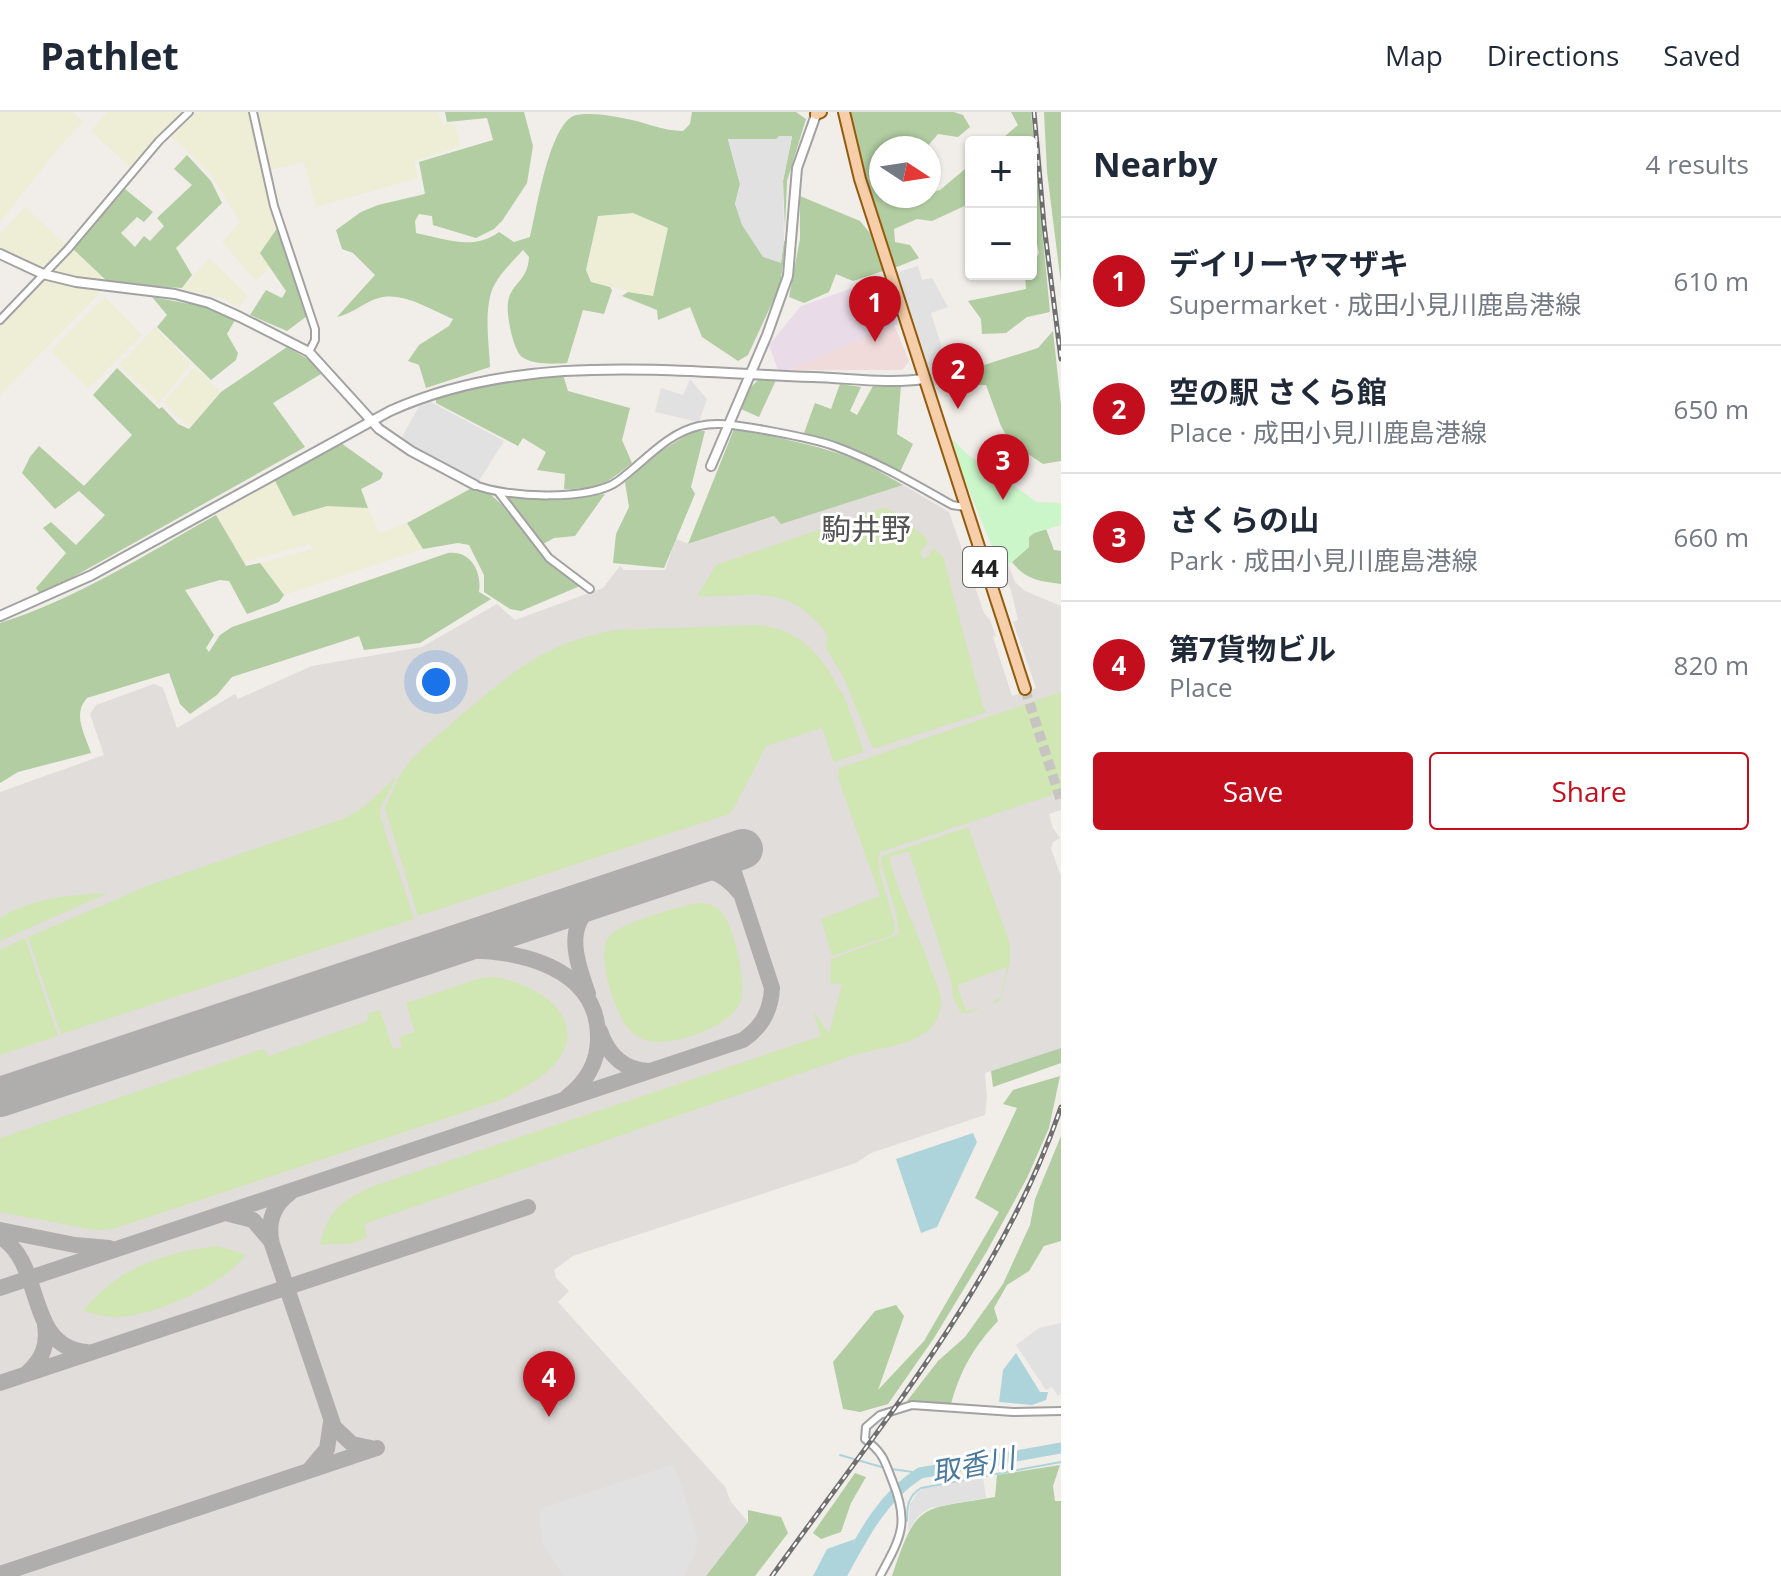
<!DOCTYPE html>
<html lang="en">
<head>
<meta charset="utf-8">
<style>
	body { margin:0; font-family:"Open Sans","Noto Sans JP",sans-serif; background:#f6f6f7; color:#1f2937 }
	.controls { position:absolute; right:24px; top:24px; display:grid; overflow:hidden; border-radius:8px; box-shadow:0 2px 6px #0004 }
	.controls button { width:72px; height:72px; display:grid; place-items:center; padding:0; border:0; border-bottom:2px solid #e0e1e3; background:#fff; color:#1f2937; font:40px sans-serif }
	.compass { position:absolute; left:869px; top:24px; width:72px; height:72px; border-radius:50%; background:#fff; box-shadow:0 2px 6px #0004; rotate:102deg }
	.you { position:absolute; left:436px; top:570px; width:28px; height:28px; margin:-20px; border:6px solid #fff; border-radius:50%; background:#1a73e8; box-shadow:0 0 0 12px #1a73e833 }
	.badge { display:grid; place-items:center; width:52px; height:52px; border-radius:50%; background:#c30f1d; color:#fff; font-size:26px; font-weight:700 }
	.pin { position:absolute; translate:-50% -66px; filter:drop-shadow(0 2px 4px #0008) }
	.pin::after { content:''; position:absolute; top:42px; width:28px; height:24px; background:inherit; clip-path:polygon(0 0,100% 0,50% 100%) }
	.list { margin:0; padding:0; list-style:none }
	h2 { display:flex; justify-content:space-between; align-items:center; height:104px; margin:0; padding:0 32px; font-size:34px }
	h2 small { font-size:26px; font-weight:400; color:#747a83 }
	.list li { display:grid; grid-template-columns:52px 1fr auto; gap:24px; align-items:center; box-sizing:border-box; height:128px; padding:0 32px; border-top:2px solid #e0e1e3 }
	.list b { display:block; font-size:30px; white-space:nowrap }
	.list p { margin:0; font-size:26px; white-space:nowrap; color:#747a83 }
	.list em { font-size:26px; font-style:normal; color:#747a83 }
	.actions { display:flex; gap:16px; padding:24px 32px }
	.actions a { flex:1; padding:18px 0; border:2px solid #c30f1d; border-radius:8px; text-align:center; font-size:28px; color:#c30f1d }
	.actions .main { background:#c30f1d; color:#fff }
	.map { position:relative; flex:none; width:1061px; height:1464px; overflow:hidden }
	header { display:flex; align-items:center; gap:48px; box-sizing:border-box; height:112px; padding:0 40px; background:#fff; border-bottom:2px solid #e0e1e3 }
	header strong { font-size:38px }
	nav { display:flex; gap:44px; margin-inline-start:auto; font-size:28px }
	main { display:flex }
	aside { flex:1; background:#fff }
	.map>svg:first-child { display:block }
</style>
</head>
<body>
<header>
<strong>Pathlet</strong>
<nav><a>Map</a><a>Directions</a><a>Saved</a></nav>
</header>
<main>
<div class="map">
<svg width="1061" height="1464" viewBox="0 0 1061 1464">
	<rect width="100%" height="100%" fill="#f1ede9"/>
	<path fill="#f0dada" d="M894,213l15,36 -7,9h-113z"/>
	<path fill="#e9dbe8" d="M884,165l14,47 -109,46h-11l-9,-25 32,-39z"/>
	<path fill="#e0ddda" d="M903,373l46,27 35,101 6,7 6,16 -3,1 19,59 24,-8 -23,-66 5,-2 -7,-30 -11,-23 8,-3 7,18 10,9 36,15v204l-12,4 4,14 7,10 -7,4 -2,7 10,27v172l-76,25 2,24 -2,18 -114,38 -15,10 -283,93 -19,14 2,8 13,13 -11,11 167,185 6,15 17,20 -42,54h-706v-784l104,-37 -14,-41 6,-9 58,-21 9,4 14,40 58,-34 3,5 74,-33 110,-19 75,-43 18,16 88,-32 17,-22 4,4h41l11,-31 13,5 86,-28 7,7z"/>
	<path fill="#eeedd6" d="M0,0h73l10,10 -22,23 -61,77z
		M107,0h78l-55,55 -39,-36z
		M195,0h54l18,85 11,30 -17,26 10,13 -15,15 -34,-39 18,-20 -30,-49 -39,-37z
		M257,0h181l3,10 14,3 6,21 -47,15 4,17 -102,29 -12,-45 -36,8z
		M25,95l42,38 -25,23 -42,-21v-13z
		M633,101l35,15 -15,69 -62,-15 -5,-12 12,-54z
		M72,136l33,32h-13l-41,-9z
		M209,146l39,38 -9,11 -17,-9 -39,-9z
		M43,166l60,12 -103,105v-72z
		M105,185l37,38 -54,54 -37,-38z
		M155,215l36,37 -32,39 -40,-38z
		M195,255l26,25 -32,35 -26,-25z
		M274,367l19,37 34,-10 41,2 11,25 28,-10 16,26 -139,46 -24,-32 53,-14 -3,-5 -66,18 -28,-47z"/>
	<path fill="#d0e6b3" d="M883,396l11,3 32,27 2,4 -8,11 3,5 3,1 8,-11 9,9 40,150 4,5 -111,36 -4,-1 -28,-69 -18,-30c4,-13 -2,-19 -10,-27 -36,-39 -74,-22 -119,-25l19,-31z
		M757,513c44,4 65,30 84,68h2l21,59 -30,10 -12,-34 -56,18 -32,62 -5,6 -311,102 -33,-108c6,-13 11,-28 19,-39 15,-20 36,-35 54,-51 54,-45 86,-76 159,-88z
		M1061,580v100l-181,60c-7,14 14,58 15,78l-3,5 -60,21 -11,-37 59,-23 -42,-118 1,-10z
		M397,664l-16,31 -1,9 34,103 -353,115 -33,-97 122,-52 195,-67 19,-11z
		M968,715l42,117v18l-10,38 -7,4v-3l7,-3 7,-31 -50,18 9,26 15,-4 -12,6h-8l-8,-16 -1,-13 -43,-133 -20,6c9,37 28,73 41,110 4,12 10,21 11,34 0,13 -6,25 -16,32 -19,13 -49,16 -71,22l-490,169 3,13 -13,6 -34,2c7,-33 21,-44 51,-58l450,-151 -8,-25 16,23 13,-50 -12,-1 1,-24 68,-25 -3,-21 -15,-49 1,-8z
		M108,781l-108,48v-23c33,-21 70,-23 108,-25z
		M697,791c9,0 16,1 23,7 13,12 28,76 20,93 -11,23 -53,37 -78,39 -13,1 -25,-3 -33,-13 -14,-14 -33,-74 -21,-91 10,-15 70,-31 89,-35z
		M25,826l33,98 -58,19v-105z
		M491,865c32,2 91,30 73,73 -11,24 -41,38 -63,50l-388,129 -18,1 -95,-18v-74l263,-89 6,7 99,-35 -1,-7 13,-4 13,39 9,-2 -3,-10 16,-5 -9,-29 71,-24z
		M217,1134l29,8c-21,31 -95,64 -132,63 -10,0 -21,-4 -31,-6 36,-44 79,-58 134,-65z"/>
	<path fill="#b1cda1" d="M445,0h79l9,34 -6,37 -25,38 -8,8 -18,9 -43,-13 -1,-9 -13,-2 -4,7 1,12c30,6 58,18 83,-1l15,10 16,-5c7,-28 18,-107 43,-121 14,-4 34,-1 49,2 21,3 40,13 61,13l7,-7 2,-12h104l10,7 -19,62 -2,49 -2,-49 9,-44 -16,2h-48l12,45 -5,20 46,58 3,-21h2l-6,45 -32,69 -10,6 -36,-24 -12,-30 -32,13 -1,-10 -35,-14 6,-4 25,4 15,-68 -35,-15 -35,3 -12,54 5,12 19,5 2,3 -8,24 -21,-4 -16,53c-12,1 -34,2 -45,-6 -9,-7 -16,-43 -14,-55 3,-19 20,-21 21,-45l-6,-7c-11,12 -25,25 -31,40 -8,23 -3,54 -2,77l-64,21 -7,-23 -11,-4 11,-16 30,-19 4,-7c-22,-9 -50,-28 -74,-21 -15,4 -27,16 -42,19l38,-42 -22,-22 -11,-4 -6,-19 25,-18 17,-7 47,-11 -6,-32 74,-22 -6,-22 -40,4z
		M849,0h105l9,3 7,12 -12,10 -20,-3 -12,14h-45l-2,46 7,9 29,-7h14v-3l11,-3 31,-26v39l-39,18 -15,-2 -23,10 1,13 15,3 9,13 -27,11z
		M1011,0h20l19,200 -23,5 -21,16 -24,1 -1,-15 -13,-18 58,-12 -1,-15h6v-8l8,-13 -8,-34v-77h-33l20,-17z
		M1044,0h17v172l-14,-112z
		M187,43l24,26 11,22 -46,45 16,27 -10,13 -73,-5 -37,-35 53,-59 28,23 -9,10 -7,-5 -16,16 14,14 9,-11 6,5 14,-15 -7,-8 35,-33 -18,-16z
		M800,84l60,25 10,12 13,38 -30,10 -17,-7 -7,18 -25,11 -15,-6 11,-58z
		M278,115l29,89 -20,15 -37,-16 16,-25 16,8 4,-7 -26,-38z
		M152,185l60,11 23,12 -8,14 11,19 -2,7 -25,20 -54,-53 10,-12z
		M1053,219l8,74v56l-18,3 -33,-22 -9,-16 -15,-41h-16l-5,-14 73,-23z
		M287,235l24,14 10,13 -48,29 32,44 -264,148 -5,-7 30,-35 -23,-25 8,-6 25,23 29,-30 -26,-24 -24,18 -33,-36 8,-16 9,-11 45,40 48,-51 -39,-40 24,-27 42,41 3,-2 16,17 11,5 32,-37z
		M563,263l5,16 62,17 -8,32 10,23c-28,22 -32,26 -68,26l1,-15 -28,-4 9,-18 -23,-14 -5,8 -82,-43v-5l42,-11z
		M758,268h18l-17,37 -18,-8 8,-20z
		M840,272l21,3 -11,24 7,4 16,-29 28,-1 -4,49 16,10 -14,30 -58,-29 -37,-12 11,-30 16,6z
		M734,317c40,8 81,15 120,30 17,7 33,17 49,26l-122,39 -7,-8 -86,28z
		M693,319h12l-14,56 4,7 -31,74 -51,-5 3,-29 13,-27 -4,-25 36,-31z
		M341,331l42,30 -2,6 -20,10 7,19 -41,-2 -34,10 -19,-37z
		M472,376l18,6 11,10 46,58 33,24 -59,25 -11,-2 -26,-17v-17l-15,-30 -11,-2 -35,6 -16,-26z
		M605,382l-30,42 -21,2 -11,6 -37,-48 66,2z
		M216,403l30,51 14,-3 24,32 -5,7 -32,12 -18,-33 -9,-1 -35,10 29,45 -8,13 3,4 11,-17 12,-8 216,-74c23,-3 34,19 31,39l12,7 -71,44 -56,7 -5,-14 -127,41 -15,18 -27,19 -10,-10 -11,-31 -82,25c-15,17 -2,36 4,55l-73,19 -18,11v-160c72,-22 150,-71 216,-108z
		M1046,417l8,21 7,1v33c-21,-3 -35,-4 -49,-22l17,-15v-10l5,-4z
		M1061,936v15l-68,24 -2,-16z
		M1060,964l-11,52 -22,50 -40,73 -53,87 -46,66 -28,8 -17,-3 -10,-47 42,-51 21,-6 8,11 -26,74 46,-49 75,-129 -24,-14 42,-90 -14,-4 10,-14z
		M1061,1024v105l-17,5 -15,25 -22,14 -13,23 4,13c-24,25 -38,50 -47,83l-44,-3 31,-40 27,-24 38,-53 27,-59 5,-26z
		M1060,1353l-7,21 2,15h6v75h-169c25,-76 29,-66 103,-79l2,-22z
		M855,1361l11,4 -15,26 -10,29 -20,7 -8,-6z
		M748,1398l33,7 7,16 -33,43h-49l42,-54z"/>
	<path fill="#caf6ca" d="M951,326l17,17 69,47 24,1v22l-27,8 -5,4v10l-21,18 -8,1 -46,-112 2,-2z"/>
	<path fill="#e1e1e1" d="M779,24h13l-9,45 1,60 -3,22 -18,-6 -21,-32 -7,-21 5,-20 -12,-45h48z
		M918,154l4,14 10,-2 16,29 -17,6 21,67 -18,6 -36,-114z
		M690,267l17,20 -8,23 -44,-10 6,-24 22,7z
		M431,290l73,39 -25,40 -78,-42 18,-33z
		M1061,1211v71l-3,2 -6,-9 -6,3 -30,-45 23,-17z
		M672,1353l6,9 19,62 -2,19 -12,21h-119l-22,-32 -3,-33 4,-3z
		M983,1365l3,21 -56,10 -11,7 -11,16 2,-27 7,-11 6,-5z"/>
	<path fill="#add4db" d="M973,1021l4,9 -40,85 -16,6 -25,-74z
		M1016,1241l24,39h8l-2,8 -14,5 -33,-3 4,-32z
		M855,1427l-19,37h-23l14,-27z"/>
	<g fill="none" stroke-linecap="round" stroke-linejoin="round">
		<path stroke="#add4db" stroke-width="2" d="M840,1343l45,13
			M891,1357l29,4
			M907,1409c0,-15 1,-25 14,-33l140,-26"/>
		<path stroke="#add4db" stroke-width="11" d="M841,1464c21,-39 41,-79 79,-103l141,-25"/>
		<path stroke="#b0aeac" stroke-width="16" d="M684,757c23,-3 41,5 55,23
			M440,840c60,-7 160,8 158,87 0,24 -13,44 -31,58
			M588,882c-14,-41 -26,-74 19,-100
			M600,919c8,24 23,39 49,40
			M290,1081c-18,13 -23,30 -18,51l62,183 18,17 19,4
			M229,1102l24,6 18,21
			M0,1118l75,15 34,3
			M0,1125c45,26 25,111 87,115
			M0,1176l743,-248c19,-13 28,-29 29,-52l-44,-134
			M28,1260c15,-13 20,-28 17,-47
			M0,1271l528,-176
			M311,1356l16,-19 4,-27
			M0,1462l377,-126"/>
		<path stroke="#b0aeac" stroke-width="40" d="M0,985l743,-248"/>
		<path stroke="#c7c4c1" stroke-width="10" stroke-dasharray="10 5" stroke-linecap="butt" d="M1025,577l36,112"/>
		<defs>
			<path id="minor" d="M253,0l21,94 41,123v11l-6,12
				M0,208l68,-71 91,-108 30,-29
				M475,373c32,13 116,16 143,-4 26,-19 49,-48 81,-55 19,-5 41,0 60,3 26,5 54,9 78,18 40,15 78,37 115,58l13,2
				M499,381l50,65 41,31
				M880,1464c21,-39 30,-53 12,-96 -8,-21 -9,-27 -27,-41l1,-12 14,-12 32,-10 101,7 48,-1"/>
			<path id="tertiary" d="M0,142l43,20 33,8 99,12 34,9 31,14 69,35 70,77 32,22 64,34
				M711,354l56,-131 21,-59 9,-108 20,-56
				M0,504l92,-41 298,-164c133,-60 282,-39 423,-34 36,1 75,7 110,2"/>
			<path id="primary" d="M844,0l16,67 165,510
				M816,2l5,-2"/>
		</defs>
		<use href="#minor" stroke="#a2a2a2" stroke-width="10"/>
		<use href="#tertiary" stroke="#a2a2a2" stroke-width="12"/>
		<use href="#primary" stroke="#935b0b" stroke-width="14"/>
		<use href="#minor" stroke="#fff" stroke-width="6"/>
		<use href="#tertiary" stroke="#fff" stroke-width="8"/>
		<use href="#primary" stroke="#f6cea9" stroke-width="10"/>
		<defs>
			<path id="rail" d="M1034,0l10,113 17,134
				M772,1464c105,-147 230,-295 289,-469"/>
		</defs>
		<use href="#rail" stroke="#6f6f6f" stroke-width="5"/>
		<use href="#rail" stroke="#fff" stroke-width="2" stroke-dasharray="6" stroke-linecap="butt"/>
	</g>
	<g text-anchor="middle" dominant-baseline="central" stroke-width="6" stroke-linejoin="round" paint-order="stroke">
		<rect fill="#fff" stroke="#646464" stroke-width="2" x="963" y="435" width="44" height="40" rx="6"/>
		<g font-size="24" font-weight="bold" fill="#212121">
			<text x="985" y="455">44</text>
		</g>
		<g font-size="28" font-style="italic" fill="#4c7a9c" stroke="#fff">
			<text transform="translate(973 1352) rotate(-11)">取香川</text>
		</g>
		<g font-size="30" fill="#545454" stroke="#fff">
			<text x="866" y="416">駒井野</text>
		</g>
	</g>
</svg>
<div class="controls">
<button>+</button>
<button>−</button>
</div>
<svg class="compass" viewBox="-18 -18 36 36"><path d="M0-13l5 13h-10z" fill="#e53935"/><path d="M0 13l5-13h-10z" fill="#747a83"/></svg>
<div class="you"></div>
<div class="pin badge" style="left:875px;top:230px">1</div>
<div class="pin badge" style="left:958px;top:297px">2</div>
<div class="pin badge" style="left:1003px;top:388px">3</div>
<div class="pin badge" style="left:549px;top:1305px">4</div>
</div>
<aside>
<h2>Nearby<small>4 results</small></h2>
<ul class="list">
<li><span class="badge">1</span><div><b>デイリーヤマザキ</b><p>Supermarket · 成田小見川鹿島港線</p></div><em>610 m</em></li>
<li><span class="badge">2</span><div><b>空の駅 さくら館</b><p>Place · 成田小見川鹿島港線</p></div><em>650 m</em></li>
<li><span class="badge">3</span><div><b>さくらの山</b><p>Park · 成田小見川鹿島港線</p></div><em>660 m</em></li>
<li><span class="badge">4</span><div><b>第7貨物ビル</b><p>Place</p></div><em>820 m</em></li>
</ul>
<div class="actions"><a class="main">Save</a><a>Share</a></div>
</aside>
</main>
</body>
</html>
